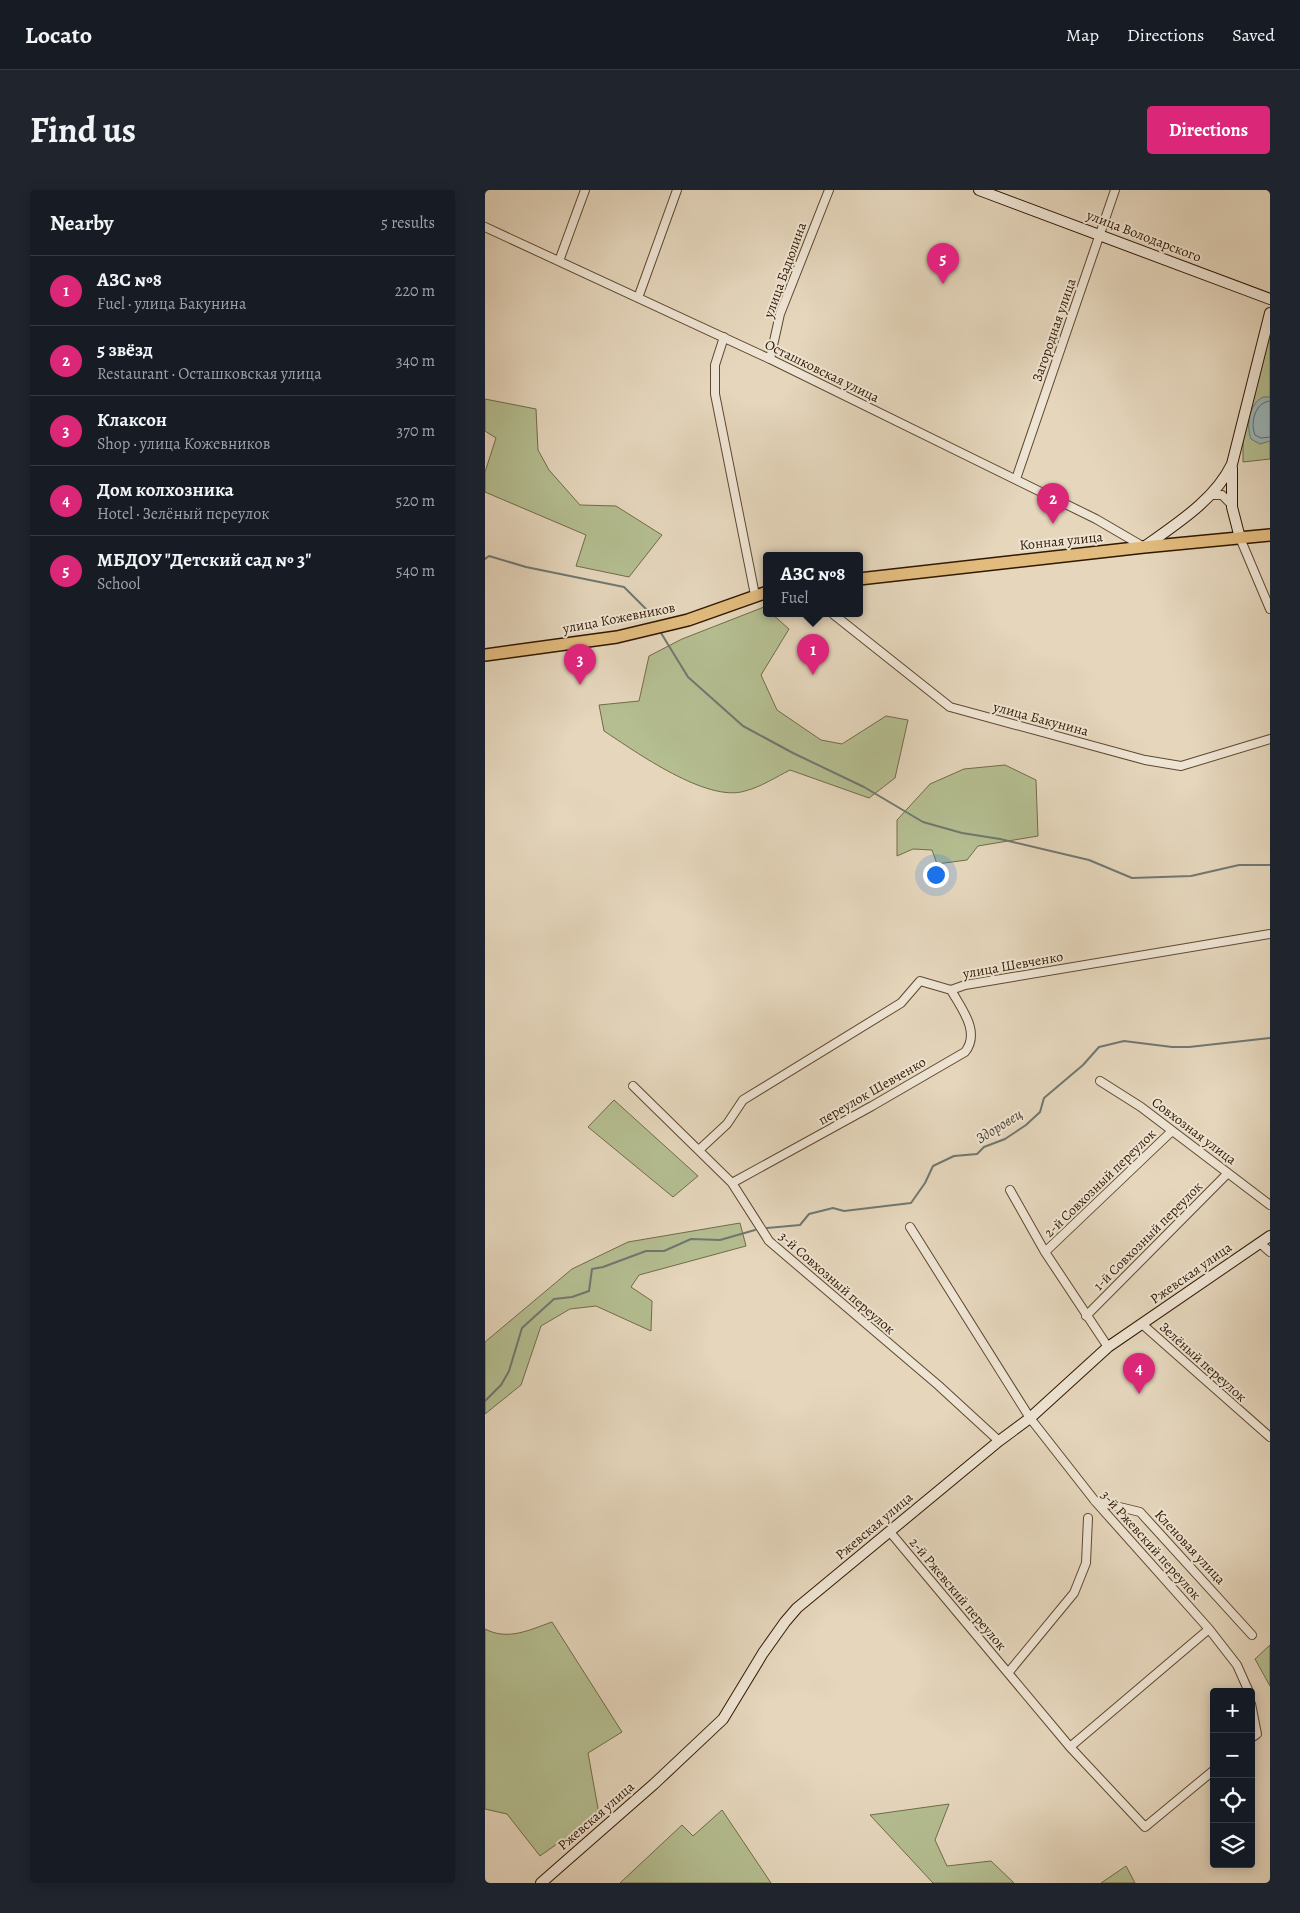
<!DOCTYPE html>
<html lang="en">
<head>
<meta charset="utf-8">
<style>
	body { margin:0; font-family:Alegreya,serif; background:#20242c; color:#f1f3f6 }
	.controls { position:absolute; right:15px; bottom:15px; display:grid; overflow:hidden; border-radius:5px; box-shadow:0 2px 12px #0003 }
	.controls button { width:45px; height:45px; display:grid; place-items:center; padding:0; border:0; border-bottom:1px solid #363941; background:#171b24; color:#f1f3f6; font:25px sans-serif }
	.you { position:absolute; left:450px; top:684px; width:18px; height:18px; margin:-12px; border:4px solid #fff; border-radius:50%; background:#1a73e8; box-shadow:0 0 0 8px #1a73e833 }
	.badge { display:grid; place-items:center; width:32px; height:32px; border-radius:50%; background:#db2777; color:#fff; font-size:16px; font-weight:700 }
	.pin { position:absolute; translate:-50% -41px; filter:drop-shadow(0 1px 2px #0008) }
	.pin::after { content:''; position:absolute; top:26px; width:18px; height:15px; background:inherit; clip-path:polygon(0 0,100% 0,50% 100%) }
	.popup { position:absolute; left:278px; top:362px; width:100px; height:65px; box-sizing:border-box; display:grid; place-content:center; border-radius:5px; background:#171b24; filter:drop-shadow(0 1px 4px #0005); font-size:16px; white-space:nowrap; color:#9ea1a6 }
	.popup b { font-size:19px; color:#f1f3f6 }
	.popup::after { content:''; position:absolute; left:50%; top:100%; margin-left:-10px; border:10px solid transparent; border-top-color:#171b24 }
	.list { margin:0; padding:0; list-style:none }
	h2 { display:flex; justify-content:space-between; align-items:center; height:65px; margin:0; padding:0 20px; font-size:21px }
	h2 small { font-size:16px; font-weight:400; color:#9ea1a6 }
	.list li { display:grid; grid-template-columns:32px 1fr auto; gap:15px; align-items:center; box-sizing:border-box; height:70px; padding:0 20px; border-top:1px solid #363941 }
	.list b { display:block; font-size:19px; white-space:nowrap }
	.list p { margin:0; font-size:16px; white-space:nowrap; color:#9ea1a6 }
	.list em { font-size:16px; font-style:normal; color:#9ea1a6 }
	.icon { flex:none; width:28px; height:28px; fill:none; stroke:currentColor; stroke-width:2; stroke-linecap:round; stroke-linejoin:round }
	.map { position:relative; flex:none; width:785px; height:1693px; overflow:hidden; border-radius:5px }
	header { display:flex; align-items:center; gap:30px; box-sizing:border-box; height:70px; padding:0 25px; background:#171b24; border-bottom:1px solid #363941 }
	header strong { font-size:24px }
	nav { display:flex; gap:28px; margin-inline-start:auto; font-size:18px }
	.intro { display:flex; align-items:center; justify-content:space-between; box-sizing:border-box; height:120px; padding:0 30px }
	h1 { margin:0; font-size:35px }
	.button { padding:12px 22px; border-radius:5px; background:#db2777; color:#fff; font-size:18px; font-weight:700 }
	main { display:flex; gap:30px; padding:0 30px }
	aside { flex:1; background:#171b24; border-radius:5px; box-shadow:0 2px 12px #0003 }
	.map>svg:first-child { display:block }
</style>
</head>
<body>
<header>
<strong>Locato</strong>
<nav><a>Map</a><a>Directions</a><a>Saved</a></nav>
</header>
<div class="intro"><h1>Find us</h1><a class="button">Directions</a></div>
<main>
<aside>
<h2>Nearby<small>5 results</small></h2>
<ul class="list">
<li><span class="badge">1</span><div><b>АЗС №8</b><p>Fuel · улица Бакунина</p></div><em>220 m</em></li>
<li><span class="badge">2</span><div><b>5 звёзд</b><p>Restaurant · Осташковская улица</p></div><em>340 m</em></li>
<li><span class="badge">3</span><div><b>Клаксон</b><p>Shop · улица Кожевников</p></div><em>370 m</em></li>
<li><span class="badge">4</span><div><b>Дом колхозника</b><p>Hotel · Зелёный переулок</p></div><em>520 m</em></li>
<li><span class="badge">5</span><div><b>МБДОУ &quot;Детский сад № 3&quot;</b><p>School</p></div><em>540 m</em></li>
</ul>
</aside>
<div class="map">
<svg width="785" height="1693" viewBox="0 0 785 1693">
	<rect width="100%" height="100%" fill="#e5d6bc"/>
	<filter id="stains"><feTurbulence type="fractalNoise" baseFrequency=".004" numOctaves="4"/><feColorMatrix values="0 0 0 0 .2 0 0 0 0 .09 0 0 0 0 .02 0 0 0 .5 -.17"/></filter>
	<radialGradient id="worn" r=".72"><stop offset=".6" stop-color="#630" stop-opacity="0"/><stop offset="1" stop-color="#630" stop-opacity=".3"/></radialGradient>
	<path fill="#b4be91" stroke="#726b48" d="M785,141v128l-27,3v-32z
		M0,209l51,10 2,41 11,20 31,35 36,1 46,29 -33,42 -53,-11 10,-31 -101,-43v-20l11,-34 -11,-7z
		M279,417l3,7h5l17,15 -28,46 16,35 44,30 21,4 44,-28 22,4 -13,58 -26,20 -79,-28c-14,7 -29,17 -45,21 -38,12 -109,-39 -141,-60l-5,-26 40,-4 10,-45 33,-17z
		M520,575l31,15 2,56 -60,10 -11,14 -30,4 -5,-14 -19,-1 -16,7v-36l33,-36 34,-15z
		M129,910l84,76 -25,21 -85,-70z
		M255,1033l6,23 -107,29 -8,12 21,14 -1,30 -55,-25 -26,3 -29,17 -20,59 -36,29v-72l87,-73 56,-27z
		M67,1432l70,110 -34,21 11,61 -59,42 -33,-42 -22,-5v-180c23,12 44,1 67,-7z
		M785,1455v41l-15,-27z
		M464,1614l-14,36 12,26 44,-5 23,22h-81l-63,-68z
		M237,1620l49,73h-151l62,-58 11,11z
		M641,1676l9,17h-34z"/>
	<path fill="#9ab6bb" stroke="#707770" d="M778,207h7v44l-10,3 -9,-5c-5,-14 -2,-35 12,-42z"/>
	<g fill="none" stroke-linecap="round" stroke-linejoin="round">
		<path stroke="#66675e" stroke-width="1" d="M785,211c-15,1 -20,22 -15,34l6,3 9,-1"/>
		<path stroke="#707770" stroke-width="2" d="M0,369l4,-3 37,11 98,20 28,28
			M176,443l27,44 55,49 50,27 71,34 59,35 39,11 38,6 89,21 43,18 59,-2 48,-11h31
			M282,1038l33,-3 9,-11 24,-6 11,3 67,-8 14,-20 8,-17 21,-10 23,-2 7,-7 21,-8 21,-14 14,-13 4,-14 39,-33 16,-18 25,-6 48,6h17l81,-9
			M0,1211l16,-16 8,-14 13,-43 32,-29 18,-2 17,-6 3,-22 11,-2 43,-16h18l27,-12 29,1 35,-10"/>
		<defs>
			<path id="street" d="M0,37l285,132 326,160 48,28
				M74,71l26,-71
				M153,108l39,-108
				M239,147l-9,28v29l40,201
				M285,169l10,-45 49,-124
				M531,289l99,-289
				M725,305h12l10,10
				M755,348l30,71
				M348,424l117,93 195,53 36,6 89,-27
				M615,891l41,26 129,98
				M148,896l99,97 37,58 169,144 61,56
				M214,960l28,-26 16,-24 158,-97 19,-22 31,9 14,-5 305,-51
				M247,993l140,-77 93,-54c16,-20 -4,-44 -14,-62
				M525,1000l35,62 63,95
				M425,1037l120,191 65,83 114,128 28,36 12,27
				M775,1053l10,9
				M560,1062l127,-121
				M601,1126l142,-143
				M657,1134l128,113
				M610,1311l45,11 112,123
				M405,1342l180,215 75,80 69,-57
				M523,1483l66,-80 12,-30 2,-45
				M766,1514l6,30 -6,4
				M585,1557l139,-118"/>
			<path id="secondary" d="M494,0l291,109
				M747,278v39l8,31
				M659,357c32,-23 71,-47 88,-83l38,-151
				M56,1693l113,-99 69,-65 40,-66 22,-31 12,-14 202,-167 31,-23 78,-71 162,-111"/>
			<path id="primary" d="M374,389l285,-32 126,-12
				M0,465l132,-18 71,-17 79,-28"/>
		</defs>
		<use href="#street" stroke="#5e482f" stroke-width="10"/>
		<use href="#secondary" stroke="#311800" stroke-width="12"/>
		<use href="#primary" stroke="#311800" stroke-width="14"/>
		<use href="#street" stroke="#eee4d3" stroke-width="8"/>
		<use href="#secondary" stroke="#eee4d3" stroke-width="10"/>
		<use href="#primary" stroke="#e2bb7e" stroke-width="11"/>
	</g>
	<g text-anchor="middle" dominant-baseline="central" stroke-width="4" stroke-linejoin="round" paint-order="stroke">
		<g font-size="14" fill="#311800" stroke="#eee4d3">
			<text transform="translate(659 46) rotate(21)">улица Володарского</text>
			<text transform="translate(300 80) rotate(-70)">улица Бадюлина</text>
			<text transform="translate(569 140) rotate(-71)">Загородная улица</text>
			<text transform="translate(337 181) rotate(26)">Осташковская улица</text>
			<text transform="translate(576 351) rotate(-6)">Конная улица</text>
			<text transform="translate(134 428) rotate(-11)">улица Кожевников</text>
			<text transform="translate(556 529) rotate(15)">улица Бакунина</text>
			<text transform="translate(528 775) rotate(-10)">улица Шевченко</text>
			<text transform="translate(387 901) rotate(-30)">переулок Шевченко</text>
			<text transform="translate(709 941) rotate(37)">Совхозная улица</text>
			<text transform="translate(615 993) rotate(-44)">2-й Совхозный переулок</text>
			<text transform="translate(663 1046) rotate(-45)">1-й Совхозный переулок</text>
			<text transform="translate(706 1083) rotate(-35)">Ржевская улица</text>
			<text transform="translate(352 1093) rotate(41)">3-й Совхозный переулок</text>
			<text transform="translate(718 1172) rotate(42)">Зелёный переулок</text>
			<text transform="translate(389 1336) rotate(-40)">Ржевская улица</text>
			<text transform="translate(666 1355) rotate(48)">3-й Ржевский переулок</text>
			<text transform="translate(705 1357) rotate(47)">Кленовая улица</text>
			<text transform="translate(473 1404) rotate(50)">2-й Ржевский переулок</text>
			<text transform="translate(111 1626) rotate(-41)">Ржевская улица</text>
		</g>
		<g font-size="15" font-style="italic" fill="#504738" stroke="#eee4d3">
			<text transform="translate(514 936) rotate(-32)">Здоровец</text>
		</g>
	</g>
	<rect width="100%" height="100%" filter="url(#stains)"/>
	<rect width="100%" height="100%" fill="url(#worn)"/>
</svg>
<div class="controls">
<button>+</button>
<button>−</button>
<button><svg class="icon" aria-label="locate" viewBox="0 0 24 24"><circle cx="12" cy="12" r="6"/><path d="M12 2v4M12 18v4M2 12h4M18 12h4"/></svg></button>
<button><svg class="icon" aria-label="layers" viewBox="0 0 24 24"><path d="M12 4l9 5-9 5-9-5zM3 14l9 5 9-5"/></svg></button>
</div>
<div class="you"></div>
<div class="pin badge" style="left:328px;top:485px">1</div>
<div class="popup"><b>АЗС №8</b>Fuel</div>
<div class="pin badge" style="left:568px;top:334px">2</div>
<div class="pin badge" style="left:95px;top:495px">3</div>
<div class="pin badge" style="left:654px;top:1204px">4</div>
<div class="pin badge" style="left:458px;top:94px">5</div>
</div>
</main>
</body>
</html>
